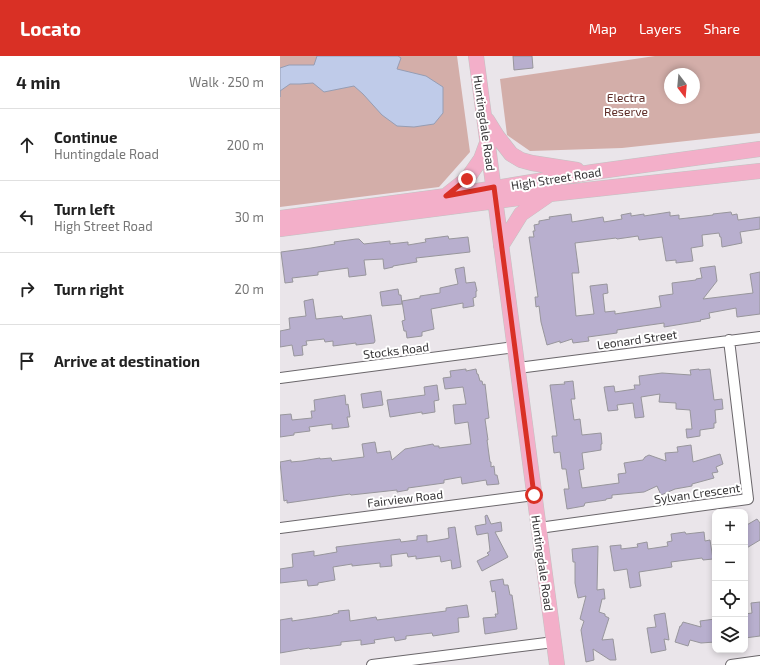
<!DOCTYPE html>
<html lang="en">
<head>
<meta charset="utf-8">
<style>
	body { margin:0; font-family:"Exo 2",sans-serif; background:#f2f2f2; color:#222 }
	.controls { position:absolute; right:12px; bottom:12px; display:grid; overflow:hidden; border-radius:8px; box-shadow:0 2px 6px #0003 }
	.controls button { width:36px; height:36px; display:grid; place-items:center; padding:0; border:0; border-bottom:1px solid #e0e0e0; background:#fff; color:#222; font:20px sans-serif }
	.compass { position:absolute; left:384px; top:12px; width:36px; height:36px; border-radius:50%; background:#fff; box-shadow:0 2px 6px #0003; rotate:164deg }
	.stop { position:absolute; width:12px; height:12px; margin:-9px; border:3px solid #d93025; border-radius:50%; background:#fff }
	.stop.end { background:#d93025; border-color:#fff; box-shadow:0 1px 4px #0008 }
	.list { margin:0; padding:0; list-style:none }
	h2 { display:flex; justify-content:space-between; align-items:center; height:52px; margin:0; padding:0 16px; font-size:17px }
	h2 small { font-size:13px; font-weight:400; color:#767676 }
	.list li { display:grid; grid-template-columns:26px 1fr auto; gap:12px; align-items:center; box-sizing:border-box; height:72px; padding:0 16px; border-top:1px solid #e0e0e0 }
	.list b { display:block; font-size:15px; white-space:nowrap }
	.list p { margin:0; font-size:13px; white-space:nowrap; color:#767676 }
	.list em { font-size:13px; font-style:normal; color:#767676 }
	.icon { flex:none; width:22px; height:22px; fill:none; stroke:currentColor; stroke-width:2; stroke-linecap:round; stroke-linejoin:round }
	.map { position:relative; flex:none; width:480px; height:609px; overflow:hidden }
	header { display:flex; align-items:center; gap:24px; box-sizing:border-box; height:56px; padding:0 20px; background:#d93025; color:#fff }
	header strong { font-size:19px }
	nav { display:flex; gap:22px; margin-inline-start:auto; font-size:14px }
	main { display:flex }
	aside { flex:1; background:#fff }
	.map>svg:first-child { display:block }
</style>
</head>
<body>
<header>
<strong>Locato</strong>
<nav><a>Map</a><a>Layers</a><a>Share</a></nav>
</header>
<main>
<aside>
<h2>4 min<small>Walk · 250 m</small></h2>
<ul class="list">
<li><svg class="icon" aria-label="ahead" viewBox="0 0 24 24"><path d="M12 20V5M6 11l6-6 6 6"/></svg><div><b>Continue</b><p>Huntingdale Road</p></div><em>200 m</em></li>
<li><svg class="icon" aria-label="left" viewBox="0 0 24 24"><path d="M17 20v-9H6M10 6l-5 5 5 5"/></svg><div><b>Turn left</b><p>High Street Road</p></div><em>30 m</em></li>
<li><svg class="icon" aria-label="right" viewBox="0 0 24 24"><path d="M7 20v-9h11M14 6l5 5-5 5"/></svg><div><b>Turn right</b></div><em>20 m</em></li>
<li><svg class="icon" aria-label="arrive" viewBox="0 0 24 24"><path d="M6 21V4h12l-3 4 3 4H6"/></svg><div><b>Arrive at destination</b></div></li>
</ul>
</aside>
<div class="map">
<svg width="480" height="609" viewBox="0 0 480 609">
	<rect width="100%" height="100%" fill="#eae5ea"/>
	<path fill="#d3aea9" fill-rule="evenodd" d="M0,0h177l13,96 -31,35 -159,20z
		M375,0h105v77l-138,15 -92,3 -23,-16 -7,-56zM390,18h24v24h-24z"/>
	<path fill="#bfcbe9" stroke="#969db3" d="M37,0h81l3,2 -4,11 29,7 17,11v26l-9,11 -20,3 -17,-1 -15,-11 -19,-21 -9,-8 -30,6 -11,-9 -13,1h-10l-10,7v6v-29l9,-3h25z"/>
	<path fill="#b8afce" stroke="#98969c" d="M233,0h19l1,12 -19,2z
		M390,156v4l9,-1v4l34,-4v-1l18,-2 1,3 5,-1 1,6 22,-3v12l-20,3 2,11 -20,4 -1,-10h-1l-1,-4 -17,2 1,11 -12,2 2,13 -17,2v-3l-10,1 -4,-24 -23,3 -1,-4 -21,3 -1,-1 -41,5 4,30h-7l4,43 18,-2 -4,-28 17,-2 1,9 -5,1 2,18 10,-1v3l46,-7 -2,-11 14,-2 -1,-11 24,-3v-1l6,-1 -2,-10 15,-2 2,15 -14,18 50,-6 -3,-19 10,-2v42l-23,3 -1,-9 -27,5 1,5 -10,2 1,1 -37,6v-4l-21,3 -26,4v3l-29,4 1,4 -16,2 -1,-4 -12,4v-2l-13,4 -6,-23 -2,-16 -3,1 -1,-10h3l-1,-7 -8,-53h5l-1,-6h2l-1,-6 5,-1v-3l11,-2 -1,-2 22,-3 1,8 31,-5 1,5 18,-3 -1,-4 10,-2v3l13,-2v2z
		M168,180l1,3 19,-2 2,15 -54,6 1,4 -24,4v1l-9,2 -1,-10 -19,1 2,15 -17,2 -1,-9 -30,4v3l-26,3 1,4 -8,1 -4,-31 30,-4 24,-4 -1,-2 22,-3h3l5,5 26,-3v3l18,-2v3l18,-3 -1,-3z
		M184,211l2,16 9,-1 2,9h-1v6l-3,1 1,8 -11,2v-5l-32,6 3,20 -12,3v4l-15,2 -1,-7h-2l-2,-10 3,-1 -3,-19 18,-3v-2l20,-3v-5l18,-4 -3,-15z
		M118,233l1,6h2l1,9 -20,2 -2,-14z
		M33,243l3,20 26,-3 1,3 28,-4 4,26 -1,2 -18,2v-2l-23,3v-5l-8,1 -1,-3 -18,2 1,4 -5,1 1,9 -9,1 -2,-11 -12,2v-16l10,-2 -1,-11 17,-2 -2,-15z
		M186,313v2l10,-2 1,5h1l2,7h2l1,4 2,-1 4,34 -4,1 3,21h-1l3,22h1v5l3,-1 1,9h2l2,9 -12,1 -1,-5 -24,4 -1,-7 -17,3v3l-36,5v2l-11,2v-2l-46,5 -1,-1 -63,9v-3l-3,1 -4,-39 11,-2v2l11,-1 18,-3v1l11,-1 1,3 32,-4 -2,-13 13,-2 2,11 13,-2 2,9 13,-11 28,-5 1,2h5v2l32,-4 -3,-22 -13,2 -2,-19 13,-1 -3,-17 -18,2 -2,-11 8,-1 -1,-6z
		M419,313v1l11,-1 4,31 8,-1 1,10 -8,1 1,13h-2v5l-14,2v6l-13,2 -1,-9h6l-2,-19 -14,-1v-6l-17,-1 1,-8 -19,3 3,20 -9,1 -2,-15 -16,2 1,5 -10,1 -4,-24 10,-1 1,6 20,-3 -1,-4h6l-1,-9 23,-3 29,2 -1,-5z
		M293,325l2,18h-4l3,21 6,-1 2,16 19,-2 1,11h-1v6l-19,3 2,16 -5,1 3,18 37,-5 -1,-9 8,-1 -2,-10 19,-3 2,-3 4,-2 17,6 -1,-8 13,-1 -1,-5 14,-2 2,17 27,-8 3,10 -7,3 2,5 -6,1 2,5 -22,6v2l-17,3 -14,6 -4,-9 -13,6 -32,3v3l-6,1v1l-21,3 -1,3 -17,3 -3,-20h5l-3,-20h-4l-2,-17 -6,1 -2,-17h5l-7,-51 15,-1 -1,-2z
		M157,329l2,15 -5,1 1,11 -13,2v-2l-32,5 -3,-17 38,-5 -1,-8z
		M101,335l2,14 -20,3 -2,-14z
		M65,339l1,10 2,-1 2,13h-3l2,10 -17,2v-5l-23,3 1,4 -16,2v2l-14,2v-22l11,-1 1,6 20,-2 -1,-7h4l-1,-11z
		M207,459l4,9 10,-2 1,9 -7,1 13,25 -26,14 -5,-10 12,-6 -2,-2 3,-2 -2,-18 -11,2 -2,-9 11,-2 -1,-8z
		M477,463l3,4v17l-15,9v-23z
		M175,471l6,40 -9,2 -1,-9 -10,2 -1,-6 -24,3v-3l-8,1 -1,-4 -16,2 1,11 -12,1v-4l-28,3v-2l-19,3 2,13 -17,3v2l-10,1 -1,-6 -27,3v-14l13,-2 -1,-13 22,-3v5l23,-4 -1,-5 64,-8 1,3 16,-2v-4l10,-1v7l18,-3 4,-1 -1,-10z
		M405,476l1,2 18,-2 1,9 5,-1 3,19 -10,1 -1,-2 -31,4 1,5 -33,5 2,14 -11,2 -3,-19 -13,2 -4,-25 11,-1v4l17,-2 -1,-3 10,-2 1,7 20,-3 -1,-4 5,-1 -1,-7z
		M318,490l-1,44 7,-1 1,10h-3l-3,13 6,2v2l4,2 -7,22 11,-1 3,21h-6l-17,-11 1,11 -8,2 -5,-32 3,-9 -4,-2 6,-23 -8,2 -3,-15v-21h-2l-1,-13z
		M223,523l1,6h4l2,10h2l5,34 -32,5 -2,-16 13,-1 -1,-3h3l-3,-23 -3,1 -2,-11z
		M480,546v34l-15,2v-24l7,-1 -1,-10z
		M187,549l2,12 -11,1 1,14 -26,4 -1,-3 -26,3v3l-11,2 -1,-4 -20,3 1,3 -14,2v-5l-20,2v3l-31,4 -1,-1 -29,5v-33l12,-2v3l40,-6 1,-1 6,-1 -1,-2 11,-1 1,11 26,-4 1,3 69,-9v-3z
		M385,557l4,27 -5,-1 2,11 -15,3 -4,-25 9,-1 -2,-12z
		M435,563v23l-14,1 -11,-3 -2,6 -13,-4 5,-16h1l2,-4 18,5 -1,-6z"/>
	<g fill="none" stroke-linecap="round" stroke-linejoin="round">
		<defs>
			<path id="street" d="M238,312l242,-31
				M0,322l235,-31
				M0,472l254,-33
				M259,472l209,-29 -19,-159
				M92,609l182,-23
				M451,609l29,-4"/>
			<path id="primary" d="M196,0l81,609
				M207,64l10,16 14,18 10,6 11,3 45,7
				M168,138l19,-15 14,-20 6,-16
				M0,162l166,-22 147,-24 167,-23
				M0,173l270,-35 210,-23
				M221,190l20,-32 26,-18"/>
		</defs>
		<use href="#street" stroke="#6b676b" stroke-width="12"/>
		<use href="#primary" stroke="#c2c2c2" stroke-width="16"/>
		<use href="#street" stroke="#fff" stroke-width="10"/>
		<use href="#primary" stroke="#f3afc9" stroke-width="15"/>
	</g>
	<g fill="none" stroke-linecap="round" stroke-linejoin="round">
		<path stroke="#d93025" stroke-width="5" d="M187,123l-21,17 48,-9 40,308"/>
	</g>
	<g text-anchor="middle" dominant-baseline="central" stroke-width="4" stroke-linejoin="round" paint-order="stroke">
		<g font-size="12" fill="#5e2c27" stroke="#fff">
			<text x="346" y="41">Electra<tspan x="346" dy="14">Reserve</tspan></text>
		</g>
		<g font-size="12" fill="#353335" stroke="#fff">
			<text transform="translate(205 67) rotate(82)">Huntingdale Road</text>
			<text transform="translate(276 122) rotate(-9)">High Street Road</text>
			<text transform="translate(357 283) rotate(-8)">Leonard Street</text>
			<text transform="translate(116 294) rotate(-7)">Stocks Road</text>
			<text transform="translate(417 437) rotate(-8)">Sylvan Crescent</text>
			<text transform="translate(125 442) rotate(-7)">Fairview Road</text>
			<text transform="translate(263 507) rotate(82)">Huntingdale Road</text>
		</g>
	</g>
</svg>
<div class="controls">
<button>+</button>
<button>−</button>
<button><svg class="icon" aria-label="locate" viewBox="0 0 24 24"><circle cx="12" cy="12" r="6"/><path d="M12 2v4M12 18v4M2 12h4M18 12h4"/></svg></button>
<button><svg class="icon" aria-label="layers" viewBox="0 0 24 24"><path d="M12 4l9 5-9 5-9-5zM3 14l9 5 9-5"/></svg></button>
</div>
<svg class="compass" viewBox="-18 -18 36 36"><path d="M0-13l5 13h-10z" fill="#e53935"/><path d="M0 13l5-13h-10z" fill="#767676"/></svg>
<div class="stop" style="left:254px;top:439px"></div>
<div class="stop end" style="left:187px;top:123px"></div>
</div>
</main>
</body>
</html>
